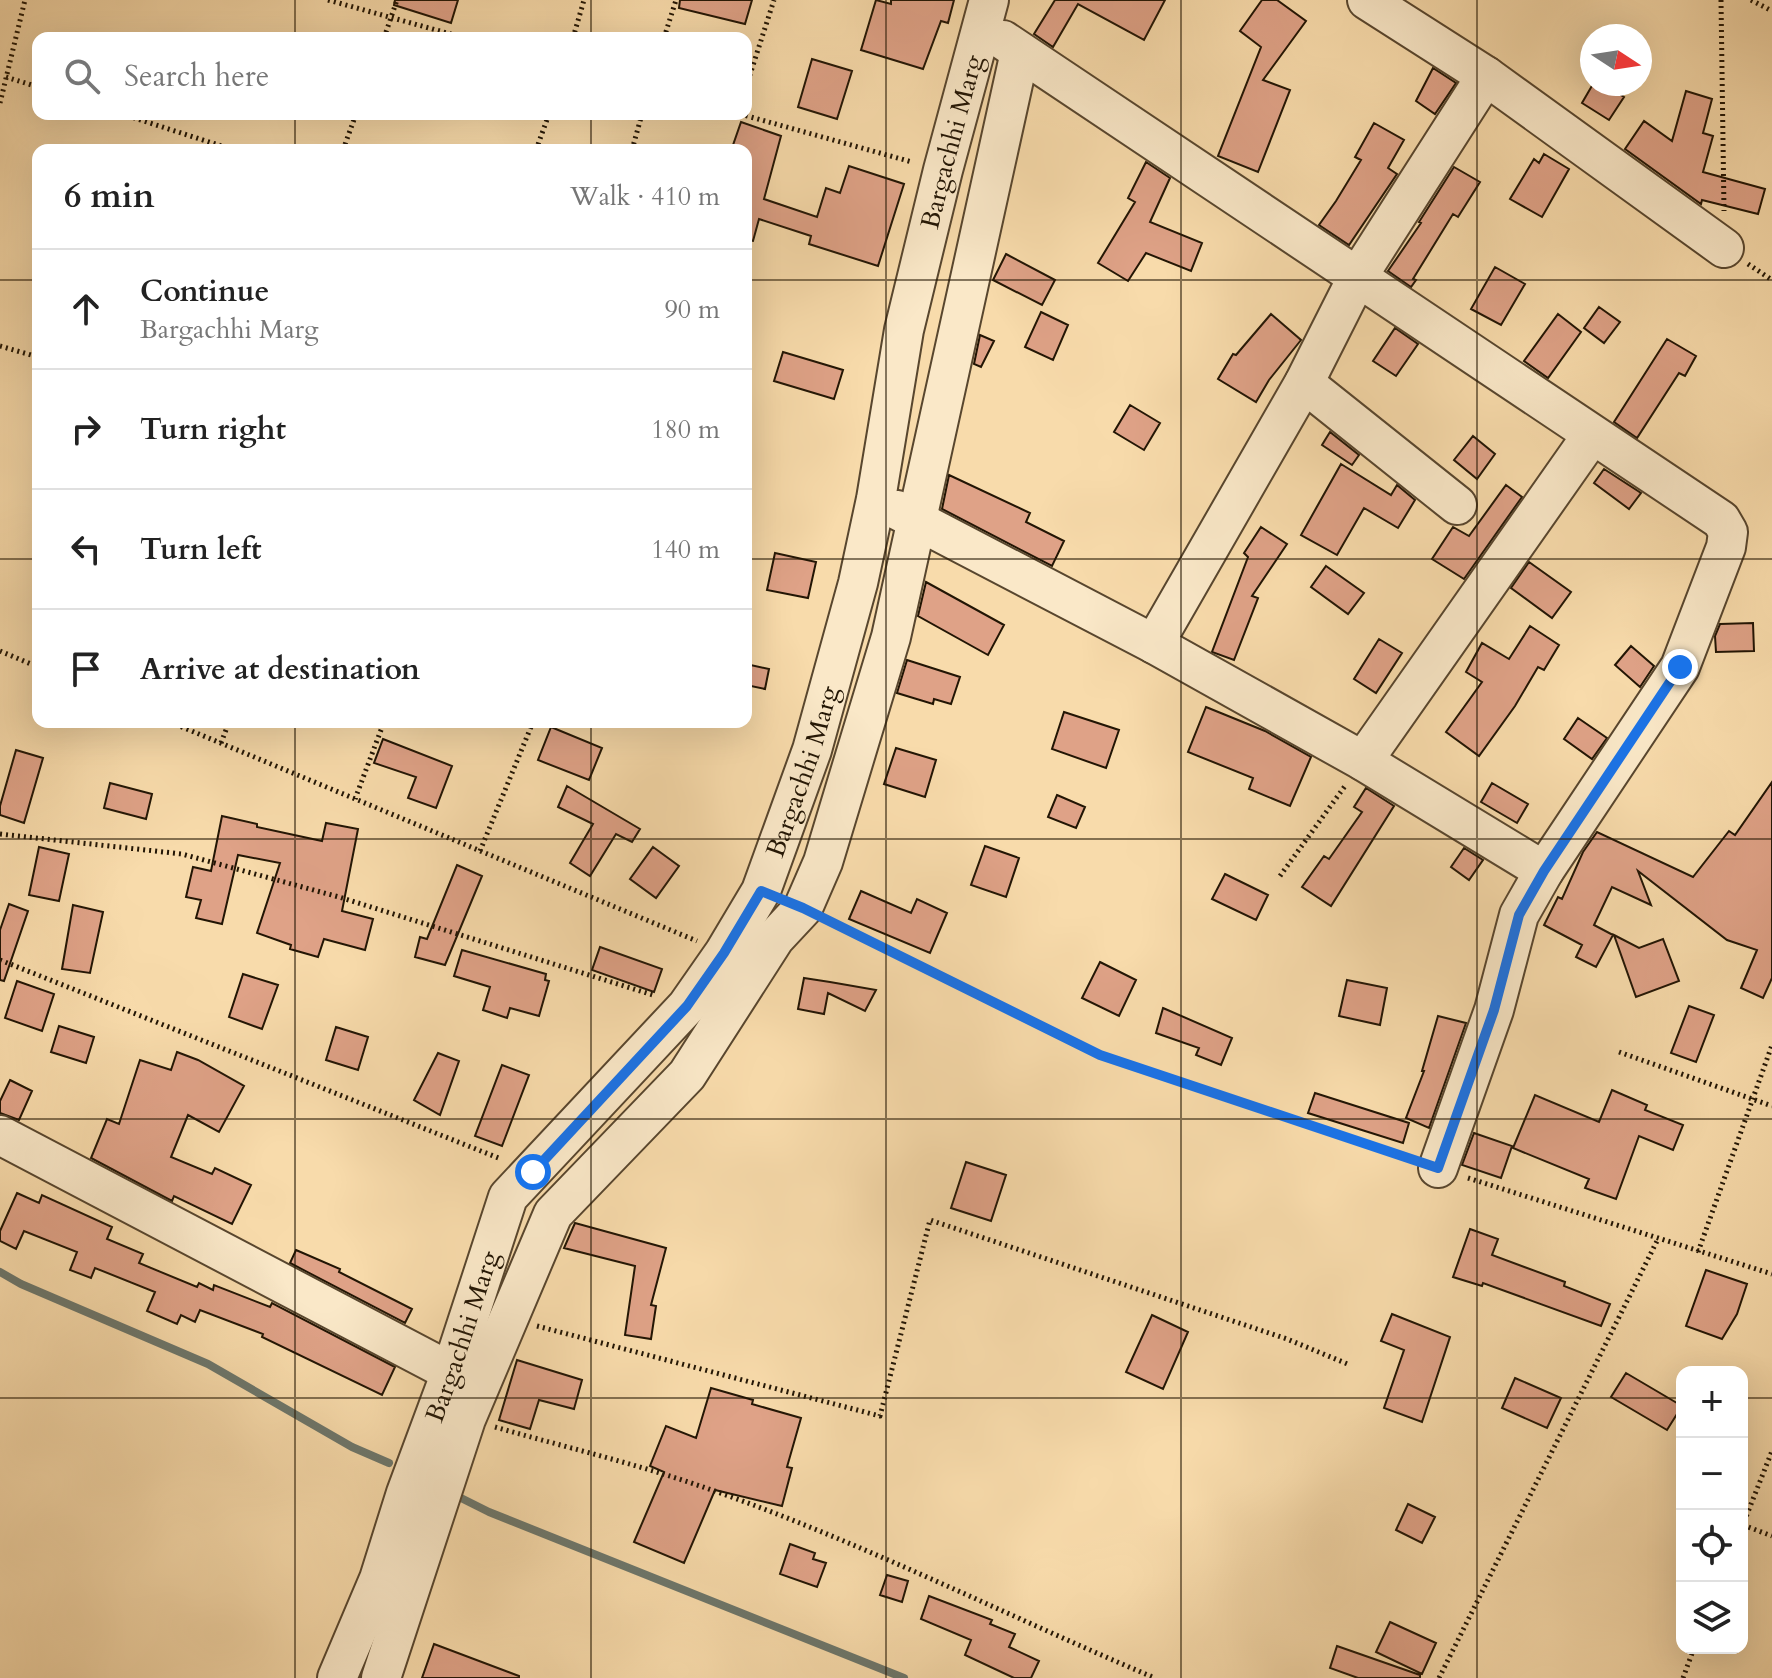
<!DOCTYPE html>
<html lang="en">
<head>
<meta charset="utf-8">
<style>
	body { margin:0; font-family:Cardo,serif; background:#f2f2f2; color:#222 }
	.controls { position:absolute; right:24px; bottom:24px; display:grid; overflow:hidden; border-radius:16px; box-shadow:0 8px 32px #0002 }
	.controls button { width:72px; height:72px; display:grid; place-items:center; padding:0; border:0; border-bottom:2px solid #e0e0e0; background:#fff; color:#222; font:40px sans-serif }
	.compass { position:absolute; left:1580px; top:24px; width:72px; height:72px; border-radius:50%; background:#fff; box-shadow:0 8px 32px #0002; rotate:102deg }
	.stop { position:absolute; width:24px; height:24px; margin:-18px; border:6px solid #1a73e8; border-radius:50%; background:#fff }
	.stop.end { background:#1a73e8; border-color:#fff; box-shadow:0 2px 8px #0008 }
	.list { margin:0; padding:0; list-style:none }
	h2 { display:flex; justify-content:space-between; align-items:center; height:104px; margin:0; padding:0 32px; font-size:34px }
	h2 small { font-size:26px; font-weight:400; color:#767676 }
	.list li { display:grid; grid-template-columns:52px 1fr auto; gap:24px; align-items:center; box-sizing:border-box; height:120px; padding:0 32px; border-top:2px solid #e0e0e0 }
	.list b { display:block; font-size:30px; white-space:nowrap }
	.list p { margin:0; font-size:26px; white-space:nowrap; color:#767676 }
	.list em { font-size:26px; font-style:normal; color:#767676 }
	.icon { flex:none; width:44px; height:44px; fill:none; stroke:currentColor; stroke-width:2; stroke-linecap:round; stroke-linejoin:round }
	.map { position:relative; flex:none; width:1772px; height:1678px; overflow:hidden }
	.search { position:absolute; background:#fff; box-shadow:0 8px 32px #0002; left:32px; top:32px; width:720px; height:88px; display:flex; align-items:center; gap:20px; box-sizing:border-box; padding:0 28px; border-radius:16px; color:#767676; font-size:30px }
	.panel { position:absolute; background:#fff; box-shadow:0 8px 32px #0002; left:32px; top:144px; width:720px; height:584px; border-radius:16px }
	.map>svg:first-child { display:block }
</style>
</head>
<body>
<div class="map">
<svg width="1772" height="1678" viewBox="0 0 1772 1678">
	<rect width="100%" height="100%" fill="#f8dbab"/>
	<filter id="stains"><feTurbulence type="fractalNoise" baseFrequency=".0025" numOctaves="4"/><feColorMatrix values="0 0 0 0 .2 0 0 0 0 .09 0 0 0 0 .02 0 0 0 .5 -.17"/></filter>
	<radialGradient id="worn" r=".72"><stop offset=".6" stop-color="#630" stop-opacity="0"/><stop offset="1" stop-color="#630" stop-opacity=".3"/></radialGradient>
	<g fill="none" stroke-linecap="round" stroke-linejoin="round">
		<path stroke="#6d776c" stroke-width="8" d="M0,1272l21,12 187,80 144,83 37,16
			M453,1494l36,18 415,166"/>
	</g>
	<path fill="#dfa287" stroke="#221504" stroke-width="2" d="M395,0h63l-7,23 -57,-18z
		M680,0h72l-7,24 -66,-16z
		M876,0l15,4v-4h63l-6,23 -7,-2 -18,48 -62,-19z
		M1055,0h110l-21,40 -66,-36 -25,43 -19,-13z
		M1262,0h15l29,21 -43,59 27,10 -32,82 -40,-16 43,-109 -21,-16z
		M812,59l40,12 -15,48 -39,-12z
		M1433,68l23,15 -21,31 -19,-13z
		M1593,84h10l21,13 -15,23 -27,-17z
		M1686,91l26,8 -9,34 10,3 -10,36 62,17 -7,25 -56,-14 -1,4 -76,-55 19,-28 28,20z
		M741,122l40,14 -17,63 53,18 9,-29 14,5 9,-27 55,18 -26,82 -69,-22 2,-8 -52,-17 -6,22 -7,-1v-90l-14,-2z
		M1374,123l30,17 -16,28 9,6 -48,71 -30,-20 17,-24 25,-41 -6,-3z
		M1544,154l25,15 -27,48 -32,-18 24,-40 5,4z
		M1146,162l24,16 -20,44 52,21 -11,28 -45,-18 -18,28 -30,-18 37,-61 -7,-4z
		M1454,167l26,15 -22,35 -5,-3 -40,65 3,1 -5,7 -23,-16 33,-48 -2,-1z
		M1006,254l49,26 -13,25 -49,-25z
		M1495,267l30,17 -24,41 -30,-16z
		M1599,307l21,15 -16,21 -20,-15z
		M1041,312l27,13 -15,35 -28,-13z
		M1271,314l30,26 -32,40 -13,22 -38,-23 15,-25 3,1z
		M1558,314l23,18 -33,46 -24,-17z
		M1395,328l23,16 -22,32 -23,-15z
		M980,335l14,6 -13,26 -7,-3z
		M1667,339l29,17 -11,20 -6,-3 -42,65 -23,-16z
		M783,352l60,18 -9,29 -60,-18z
		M1130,405l30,18 -16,27 -30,-18z
		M1330,432l29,23 -7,10 -30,-20z
		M1473,436l22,18 -18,25 -23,-19z
		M1341,464l50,31 6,-10 18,15 -17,28 -34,-20 -27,47 -36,-20z
		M1604,469l37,24 -12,16 -35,-26z
		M949,475l81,38 -4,9 38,19 -12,25 -110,-57z
		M1506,485l16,12 -58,82 -32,-20 21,-32 16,9z
		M1261,527l26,17 -35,52 6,2 -24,62 -22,-8 36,-95 -4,-4z
		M775,553l41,9 -8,36 -41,-8z
		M1529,562l42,30 -19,26 -41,-30z
		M1326,566l38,27 -16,21 -37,-27z
		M926,582l78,43 -16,30 -70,-39z
		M1753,623l1,28 -38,1 -1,-16 5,-12z
		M1530,626l29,19 -15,25 -6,-3 -23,39 -36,50 -33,-24 36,-50 -16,-10 16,-29 27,16z
		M1379,639l23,14 -26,40 -22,-14z
		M1631,646l23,20 -14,21 -25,-22z
		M907,660l53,17 -9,27 -17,-5 -1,5 -36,-11z
		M746,664l23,5 -4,20 -19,-4z
		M1206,707l59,24 46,26 -21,49 -41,-17 4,-11 -65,-26z
		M1064,712l55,18 -13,38 -54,-19z
		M1578,718l29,20 -15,21 -28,-20z
		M551,727l51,21 -13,32 -51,-20z
		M383,739l69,27 -16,42 -28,-10 8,-21 -42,-14z
		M896,748l40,12 -11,37 -41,-13z
		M16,750l27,8 -19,65 -24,-8v-9z
		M1772,782v196l-9,20 -22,-10 16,-38 -30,-10 -89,-69 13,34 -39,-18 -18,38 19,10 -17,32 -20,-10 6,-12 -38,-20 14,-28 4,2 21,-47 14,-20 96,45 36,-46 6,4z
		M110,783l42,11 -6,25 -42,-11z
		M1492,783l36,21 -11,19 -36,-21z
		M567,786l73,43 -8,13 -16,-8 -26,42 -20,-13 23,-39 -35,-17z
		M1366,788l28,18 -63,100 -29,-19 22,-31 5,3 33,-47 -8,-5z
		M1057,795l28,12 -9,21 -28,-11z
		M222,816l35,8v3l65,14 4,-18 32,6 -16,82 31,8 -8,31 -41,-11 -6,18 -28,-8 1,-4 -34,-12 23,-70 -42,-8 -16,69 -26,-6 5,-18 -15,-3 7,-30 18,4z
		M985,846l34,12 -13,39 -35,-12z
		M39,847l30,7 -10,47 -30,-6z
		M653,847l26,19 -23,32 -26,-19z
		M1464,848l19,12 -14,20 -18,-13z
		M457,865l25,11 -37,89 -30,-8 5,-20 7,2z
		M1225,874l43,21 -12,25 -44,-21z
		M861,891l50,22 6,-14 30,14 -17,40 -81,-34z
		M9,904l19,7 -24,70 -4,-1v-50z
		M73,905l30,7 -13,61 -28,-4z
		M1614,935l25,13 24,-9 16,42 -43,16z
		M600,947l62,22 -8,23 -62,-22z
		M462,950l84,24 -1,6 4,1 -10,35 -29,-8 -3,10 -24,-8 7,-23 -36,-11z
		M1100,962l36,18 -17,36 -37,-18z
		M243,974l35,11 -16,44 -33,-12z
		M804,978l26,4 46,8 -11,21 -37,-18 -4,21 -26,-5z
		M1347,980l40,8 -7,37 -41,-9z
		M17,981l37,13 -12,37 -37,-13z
		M1689,1006l25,9 -18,47 -25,-9z
		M1163,1008l69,30 -11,27 -25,-10 3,-7 -43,-15z
		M1438,1016l28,7 -37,105 -23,-10 18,-47h-2z
		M59,1026l35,11 -8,26 -35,-11z
		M336,1027l32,10 -10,33 -32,-10z
		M177,1052l21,8 46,26 -25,46 -31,-17 -17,42 41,17 3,-6 36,17 -19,39 -58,-28 -2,5 -81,-43 16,-39 12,5 21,-64 31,10z
		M438,1053l21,8 -19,54 -26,-15z
		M502,1065l27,10 -27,71 -27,-10z
		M10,1080l22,11 -13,29 -19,-7v-12z
		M1612,1090l35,15 -2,5 38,15 -10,25 -34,-14 -23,63 -31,-11 4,-9 -76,-31 22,-53 64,27z
		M1315,1093l94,30 -6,20 -95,-30z
		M1474,1133l38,13 -11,32 -39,-13z
		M966,1162l40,13 -15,46 -40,-13z
		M17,1193l22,10 3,-8 70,32 -5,12 36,15 -4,9 58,24 2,-4 14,7 1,-5 56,22 2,-4 123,64 -13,28 -120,-58 1,-3 -63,-24 -5,12 -14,-7 -4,9 -30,-13 8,-19 -60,-24 -4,10 -21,-8 7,-18 -53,-21 -8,18 -16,-8v-10z
		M575,1223l91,25 -15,57 5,1 -5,33 -26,-4 10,-69 -71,-18z
		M1470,1229l28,10 -6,16 73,27 -1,4 46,18 -9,22 -118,-43 -1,3 -29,-9z
		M296,1250l44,19 -1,3 73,37 -7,14 -115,-60z
		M1706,1270l41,14 -10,30 -15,25 -36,-13z
		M1392,1314l58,23 -28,85 -38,-14 20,-58 -23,-9z
		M1152,1315l36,17 -25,57 -37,-17z
		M517,1360l65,20 -8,29 -35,-9 -9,29 -31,-9z
		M1626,1373l56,33 -15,24 -56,-33z
		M1515,1378l46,20 -14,30 -45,-20z
		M711,1388l42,12 -1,4 49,14 -14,49 5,1 -10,38 -67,-16 -31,73 -50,-21 30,-70 -14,-6 16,-40 30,12z
		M1408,1504l27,13 -13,26 -26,-13z
		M790,1544l25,9 -2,6 13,4 -9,24 -37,-13z
		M887,1575l21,6 -6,21 -22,-7z
		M929,1596l63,24 -2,4 25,10 -6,13 30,14 -8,17h-17l-49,-23 6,-15 -50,-21z
		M1390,1622l46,21 -14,31 -46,-22z
		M434,1644l85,32v2h-97z
		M1337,1646l83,29v3h-62l-28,-10z"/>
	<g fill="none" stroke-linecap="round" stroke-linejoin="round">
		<defs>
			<g id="minor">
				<path d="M1367,0l119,76 238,172"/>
				<path d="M1003,40l718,480 7,12 -2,15 -46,120 -136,204 -25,44 -25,95 -56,158"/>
				<path d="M1304,383l153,122"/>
				<path d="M897,510l257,134 209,117 181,110"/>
				<path d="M1154,644l150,-261 54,-107 128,-200"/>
				<path d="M1363,761l229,-326"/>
				<path d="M0,1135l451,237"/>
				<path id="s1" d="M337,1678l42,-99 27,-86 45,-121 57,-175 179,-191 37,-53 37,-62 51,-141 46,-167 18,-84 28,-169 39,-160 46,-170"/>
				<path d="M381,1678l85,-259 87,-205 134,-139 88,-137 28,-30 20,-46 68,-225 129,-585"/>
			</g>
		</defs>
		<use href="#minor" stroke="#58462e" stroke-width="42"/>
		<path stroke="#221504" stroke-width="5" stroke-dasharray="2 4" stroke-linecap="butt" d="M328,0l137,38
			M1721,0l3,211
			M1751,0l21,11
			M384,38l13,-38
			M573,38l11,-38
			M664,38l12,-38
			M6,77l32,10
			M746,87l28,-87
			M0,103l25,-103
			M122,114l112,36
			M740,114l172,48
			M343,150l13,-36
			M536,150l13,-36
			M632,150l10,-36
			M1748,264l24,16
			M0,346l38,11
			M0,651l38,16
			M170,722l527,219
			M221,743l8,-21
			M355,799l29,-77
			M0,834l182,20 157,43 314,98
			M480,851l53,-129
			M1280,876l65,-90
			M831,922l269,133 309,104
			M0,960l501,199
			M1619,1052l153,54
			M1468,1178l304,96
			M1698,1252l74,-207
			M537,1326l343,90 50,-196 357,119 63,26
			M495,1427c70,20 142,37 211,61 154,53 299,127 449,190
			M1743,1525l29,11
			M1742,1527l30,-76
			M1439,1678l219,-439
			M1683,1678l11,-30"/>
		<use href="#minor" stroke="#fae8c8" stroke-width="38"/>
	</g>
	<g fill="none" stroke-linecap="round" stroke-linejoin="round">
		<path stroke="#1a73e8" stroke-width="10" d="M533,1172l154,-166 37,-53 37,-62 42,17 297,147 338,113 56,-158 25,-95 25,-44 136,-204"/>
	</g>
	<path fill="none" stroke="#221504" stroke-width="2" stroke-opacity="0.55" d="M295,0v38M591,0v38M886,0v1678M1181,0v1678M1477,0v1678M295,114v36M591,114v36M0,280h38M746,280h1026M0,559h38M746,559h1026M295,722v956M591,722v956M0,839h1772M0,1119h1772M0,1398h1682M1742,1398h30"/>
	<g text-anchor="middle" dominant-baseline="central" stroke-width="7" stroke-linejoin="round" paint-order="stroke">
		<g font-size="26" fill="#221504" stroke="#fae8c8">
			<text stroke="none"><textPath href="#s1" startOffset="1684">Bargachhi Marg</textPath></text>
			<text stroke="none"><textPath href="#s1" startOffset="1036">Bargachhi Marg</textPath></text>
			<text stroke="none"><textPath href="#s1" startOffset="364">Bargachhi Marg</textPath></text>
		</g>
	</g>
	<rect width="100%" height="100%" filter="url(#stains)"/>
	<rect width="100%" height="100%" fill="url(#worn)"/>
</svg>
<div class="controls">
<button>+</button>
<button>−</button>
<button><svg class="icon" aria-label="locate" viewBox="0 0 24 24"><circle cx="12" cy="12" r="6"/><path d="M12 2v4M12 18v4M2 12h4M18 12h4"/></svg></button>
<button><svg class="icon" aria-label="layers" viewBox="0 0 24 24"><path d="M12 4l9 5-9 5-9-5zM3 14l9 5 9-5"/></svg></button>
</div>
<svg class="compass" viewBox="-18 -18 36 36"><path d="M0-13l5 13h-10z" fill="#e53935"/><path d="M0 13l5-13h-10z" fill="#767676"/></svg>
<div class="stop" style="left:533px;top:1172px"></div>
<div class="stop end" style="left:1680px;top:667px"></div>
<div class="search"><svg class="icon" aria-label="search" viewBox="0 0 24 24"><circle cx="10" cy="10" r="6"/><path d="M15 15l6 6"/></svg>Search here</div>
<section class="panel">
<h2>6 min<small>Walk · 410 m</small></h2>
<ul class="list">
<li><svg class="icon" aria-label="ahead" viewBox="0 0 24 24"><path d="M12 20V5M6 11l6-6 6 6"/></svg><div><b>Continue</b><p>Bargachhi Marg</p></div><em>90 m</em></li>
<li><svg class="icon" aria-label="right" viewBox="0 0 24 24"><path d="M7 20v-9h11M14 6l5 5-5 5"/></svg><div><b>Turn right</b></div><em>180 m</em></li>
<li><svg class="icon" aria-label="left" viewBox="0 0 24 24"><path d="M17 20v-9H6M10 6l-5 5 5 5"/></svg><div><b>Turn left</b></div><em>140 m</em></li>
<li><svg class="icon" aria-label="arrive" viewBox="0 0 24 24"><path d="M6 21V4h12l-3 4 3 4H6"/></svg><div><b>Arrive at destination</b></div></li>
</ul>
</section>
</div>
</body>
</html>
